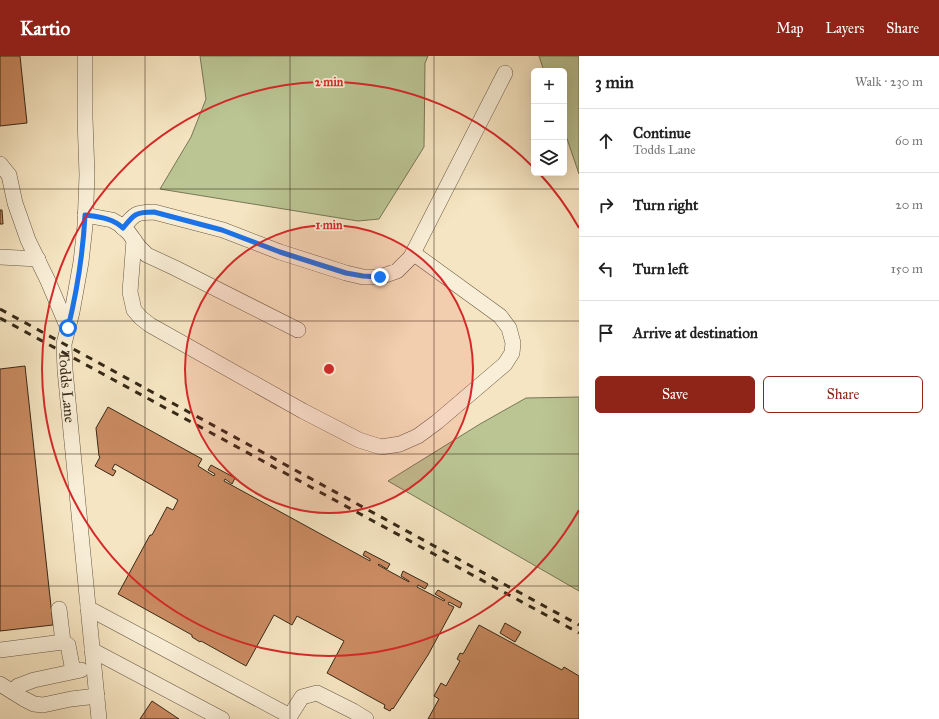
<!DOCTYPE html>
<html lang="en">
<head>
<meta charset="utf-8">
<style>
	body { margin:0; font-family:"IM FELL Great Primer",serif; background:#f6f6f6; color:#222 }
	.controls { position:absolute; right:12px; top:12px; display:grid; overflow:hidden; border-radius:6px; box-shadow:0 4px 16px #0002 }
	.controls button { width:36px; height:36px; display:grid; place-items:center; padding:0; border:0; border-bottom:1px solid #e0e0e0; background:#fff; color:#222; font:20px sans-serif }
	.stop { position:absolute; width:12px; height:12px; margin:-9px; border:3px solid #1a73e8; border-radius:50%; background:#fff }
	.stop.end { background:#1a73e8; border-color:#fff; box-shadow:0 1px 4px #0008 }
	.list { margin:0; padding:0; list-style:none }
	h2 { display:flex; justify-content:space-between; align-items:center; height:52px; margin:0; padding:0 16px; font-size:17px }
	h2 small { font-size:13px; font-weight:400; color:#767676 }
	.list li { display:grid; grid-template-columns:26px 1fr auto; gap:12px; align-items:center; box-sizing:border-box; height:64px; padding:0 16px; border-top:1px solid #e0e0e0 }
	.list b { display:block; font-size:15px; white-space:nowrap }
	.list p { margin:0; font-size:13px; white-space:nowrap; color:#767676 }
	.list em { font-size:13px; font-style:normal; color:#767676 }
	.actions { display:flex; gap:8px; padding:12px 16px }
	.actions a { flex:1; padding:9px 0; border:1px solid #8f2418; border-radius:6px; text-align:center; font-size:14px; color:#8f2418 }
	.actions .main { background:#8f2418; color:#fff }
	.icon { flex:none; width:22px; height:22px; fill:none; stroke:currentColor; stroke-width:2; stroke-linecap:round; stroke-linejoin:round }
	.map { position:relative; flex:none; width:579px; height:663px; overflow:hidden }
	header { display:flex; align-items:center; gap:24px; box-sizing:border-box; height:56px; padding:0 20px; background:#8f2418; color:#fff }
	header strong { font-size:19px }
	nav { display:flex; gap:22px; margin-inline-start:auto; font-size:14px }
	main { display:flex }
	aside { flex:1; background:#fff }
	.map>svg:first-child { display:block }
</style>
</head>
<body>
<header>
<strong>Kartio</strong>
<nav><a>Map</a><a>Layers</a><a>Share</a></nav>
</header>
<main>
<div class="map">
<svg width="579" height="663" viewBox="0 0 579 663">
	<rect width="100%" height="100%" fill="#f6e5c2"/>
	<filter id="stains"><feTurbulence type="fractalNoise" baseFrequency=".005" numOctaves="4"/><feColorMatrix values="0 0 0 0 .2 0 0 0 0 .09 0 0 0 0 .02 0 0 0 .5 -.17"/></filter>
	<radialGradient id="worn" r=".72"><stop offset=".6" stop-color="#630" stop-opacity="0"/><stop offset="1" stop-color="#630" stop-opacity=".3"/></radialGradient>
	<path fill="#bbc594" stroke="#787756" d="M200,0h228l-3,7 -1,84 -45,72 -21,2 -198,-32 31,-52 15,-38z
		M539,0h40v118l-15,-44v-59h-20z
		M579,341v194l-191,-110 92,-57 46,-26z"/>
	<path fill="#cb8b62" stroke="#362917" d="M0,0h20l7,67 -27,3z
		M0,154h2l1,14h-3z
		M25,310l28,259 -53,6v-262z
		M108,351l94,52 -4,7 16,10 1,-2 -7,-4 3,-5 24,13 -3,6 -7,-5 -1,2 146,80v-2l-7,-4 2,-4 25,13 -3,5 -8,-5 -1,1 31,17v-1l-8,-5 2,-5 25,13 -3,5 -7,-4 -1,2 27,14 1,-1 -10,-6 3,-4 24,13 -2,5 -11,-6 -1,2 6,3 -26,48 -35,54 -1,-1 -2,3 -6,-3 1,-3 -58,-32 17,-32 -47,-25 -5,9 -18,-10 -28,51 -45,-25 -1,1 -8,-5v-2l-74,-41 32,-59h2l15,-28 6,3 5,-10 -63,-36 -3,5 4,2 -3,5 -18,-10 5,-9 -1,-1 -3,-28z
		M505,567l16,9 -6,10 -15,-9z
		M479,569l83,45 2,-3 15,9v43h-151l11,-20 -5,-3 7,-13 5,3 14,-25 -3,-2 3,-6 3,1z
		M152,645l27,18h-39z"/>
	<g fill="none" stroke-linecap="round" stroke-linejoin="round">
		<defs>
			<g id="minor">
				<path id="s1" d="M85,0v62l2,57 -2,51 -4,36 -9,50 -8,32 1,26 34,349"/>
				<path d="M0,108l9,11 6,28 13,37 20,41 20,47"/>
				<path d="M85,159l27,5 7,4 10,9 10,14 8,8 28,13 123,62"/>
				<path d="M123,172c11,-14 13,-16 31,-16l69,18 57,22 66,21 17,4h17l17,-6 14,-14 94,-184"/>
				<path d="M134,184l-4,52 4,18 7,8 9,7 153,86 56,29 22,7 19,-3 18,-8 19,-14 68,-58 7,-11 1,-10 -4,-15 -9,-12 -87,-63"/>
				<path d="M0,201l38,2"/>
				<path d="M88,552l202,108"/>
				<path d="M59,553l4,33"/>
				<path d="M0,594l63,-8 5,3 5,26"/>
				<path d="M92,594l130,69"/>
				<path d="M0,628l24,15 10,5 9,1 28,-6 26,-3"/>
				<path d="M12,635l6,-5 16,-6 47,-10"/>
				<path d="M288,663l14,-22 15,-4 36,18 13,8"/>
			</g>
		</defs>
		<use href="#minor" stroke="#665842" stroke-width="16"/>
		<use href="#minor" stroke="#f9eed7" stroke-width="15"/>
		<path stroke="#362917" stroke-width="3" stroke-dasharray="7 7" stroke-linecap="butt" d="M0,253l579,316
			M0,262l579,315"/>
	</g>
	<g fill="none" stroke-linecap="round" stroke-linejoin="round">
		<path stroke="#1a73e8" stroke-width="5" d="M68,272c9,-37 15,-75 17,-113 14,2 28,3 38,13 11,-14 13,-16 31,-16l68,18 58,22 66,21 17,3 17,1"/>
	</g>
	<path fill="none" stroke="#362917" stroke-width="1" stroke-opacity="0.55" d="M145,0v663M290,0v663M434,0v663M0,133h579M0,265h579M0,398h579M0,530h579"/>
	<circle cx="329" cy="313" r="144" fill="#d62828" fill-opacity=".12"/>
	<g fill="none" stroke="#d62828" stroke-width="2">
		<circle cx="329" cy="313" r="144"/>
		<path d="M579 454A287 287 0 1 1 534 112M539 117A287 287 0 0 1 579 172"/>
	</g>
	<g text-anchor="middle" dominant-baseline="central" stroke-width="3.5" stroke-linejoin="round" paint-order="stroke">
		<g font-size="15" fill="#362917" stroke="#f9eed7">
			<text stroke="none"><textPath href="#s1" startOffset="333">Todds Lane</textPath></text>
		</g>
	</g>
	<circle cx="329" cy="313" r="6" fill="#d62828" stroke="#f9eed7" stroke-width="2"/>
	<g font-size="12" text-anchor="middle" font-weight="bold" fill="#d62828" stroke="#f9eed7" stroke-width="3.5" stroke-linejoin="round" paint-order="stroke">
		<text x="329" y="30">2 min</text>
		<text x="329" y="173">1 min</text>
	</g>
	<rect width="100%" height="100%" filter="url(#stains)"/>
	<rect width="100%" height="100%" fill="url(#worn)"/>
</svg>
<div class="controls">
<button>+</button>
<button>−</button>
<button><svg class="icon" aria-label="layers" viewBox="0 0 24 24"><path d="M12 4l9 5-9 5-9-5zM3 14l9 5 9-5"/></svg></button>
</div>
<div class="stop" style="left:68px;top:272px"></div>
<div class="stop end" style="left:380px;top:221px"></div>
</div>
<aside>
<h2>3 min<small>Walk · 230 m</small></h2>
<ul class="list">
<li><svg class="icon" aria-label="ahead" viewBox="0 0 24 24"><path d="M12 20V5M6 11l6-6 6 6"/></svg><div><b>Continue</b><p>Todds Lane</p></div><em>60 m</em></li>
<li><svg class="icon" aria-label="right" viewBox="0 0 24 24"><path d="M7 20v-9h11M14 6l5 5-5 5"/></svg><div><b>Turn right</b></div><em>20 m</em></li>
<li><svg class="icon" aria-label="left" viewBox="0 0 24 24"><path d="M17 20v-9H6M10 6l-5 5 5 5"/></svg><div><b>Turn left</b></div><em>150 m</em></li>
<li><svg class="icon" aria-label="arrive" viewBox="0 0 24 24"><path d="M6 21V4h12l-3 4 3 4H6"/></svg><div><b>Arrive at destination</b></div></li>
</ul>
<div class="actions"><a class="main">Save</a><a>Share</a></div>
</aside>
</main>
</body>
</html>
